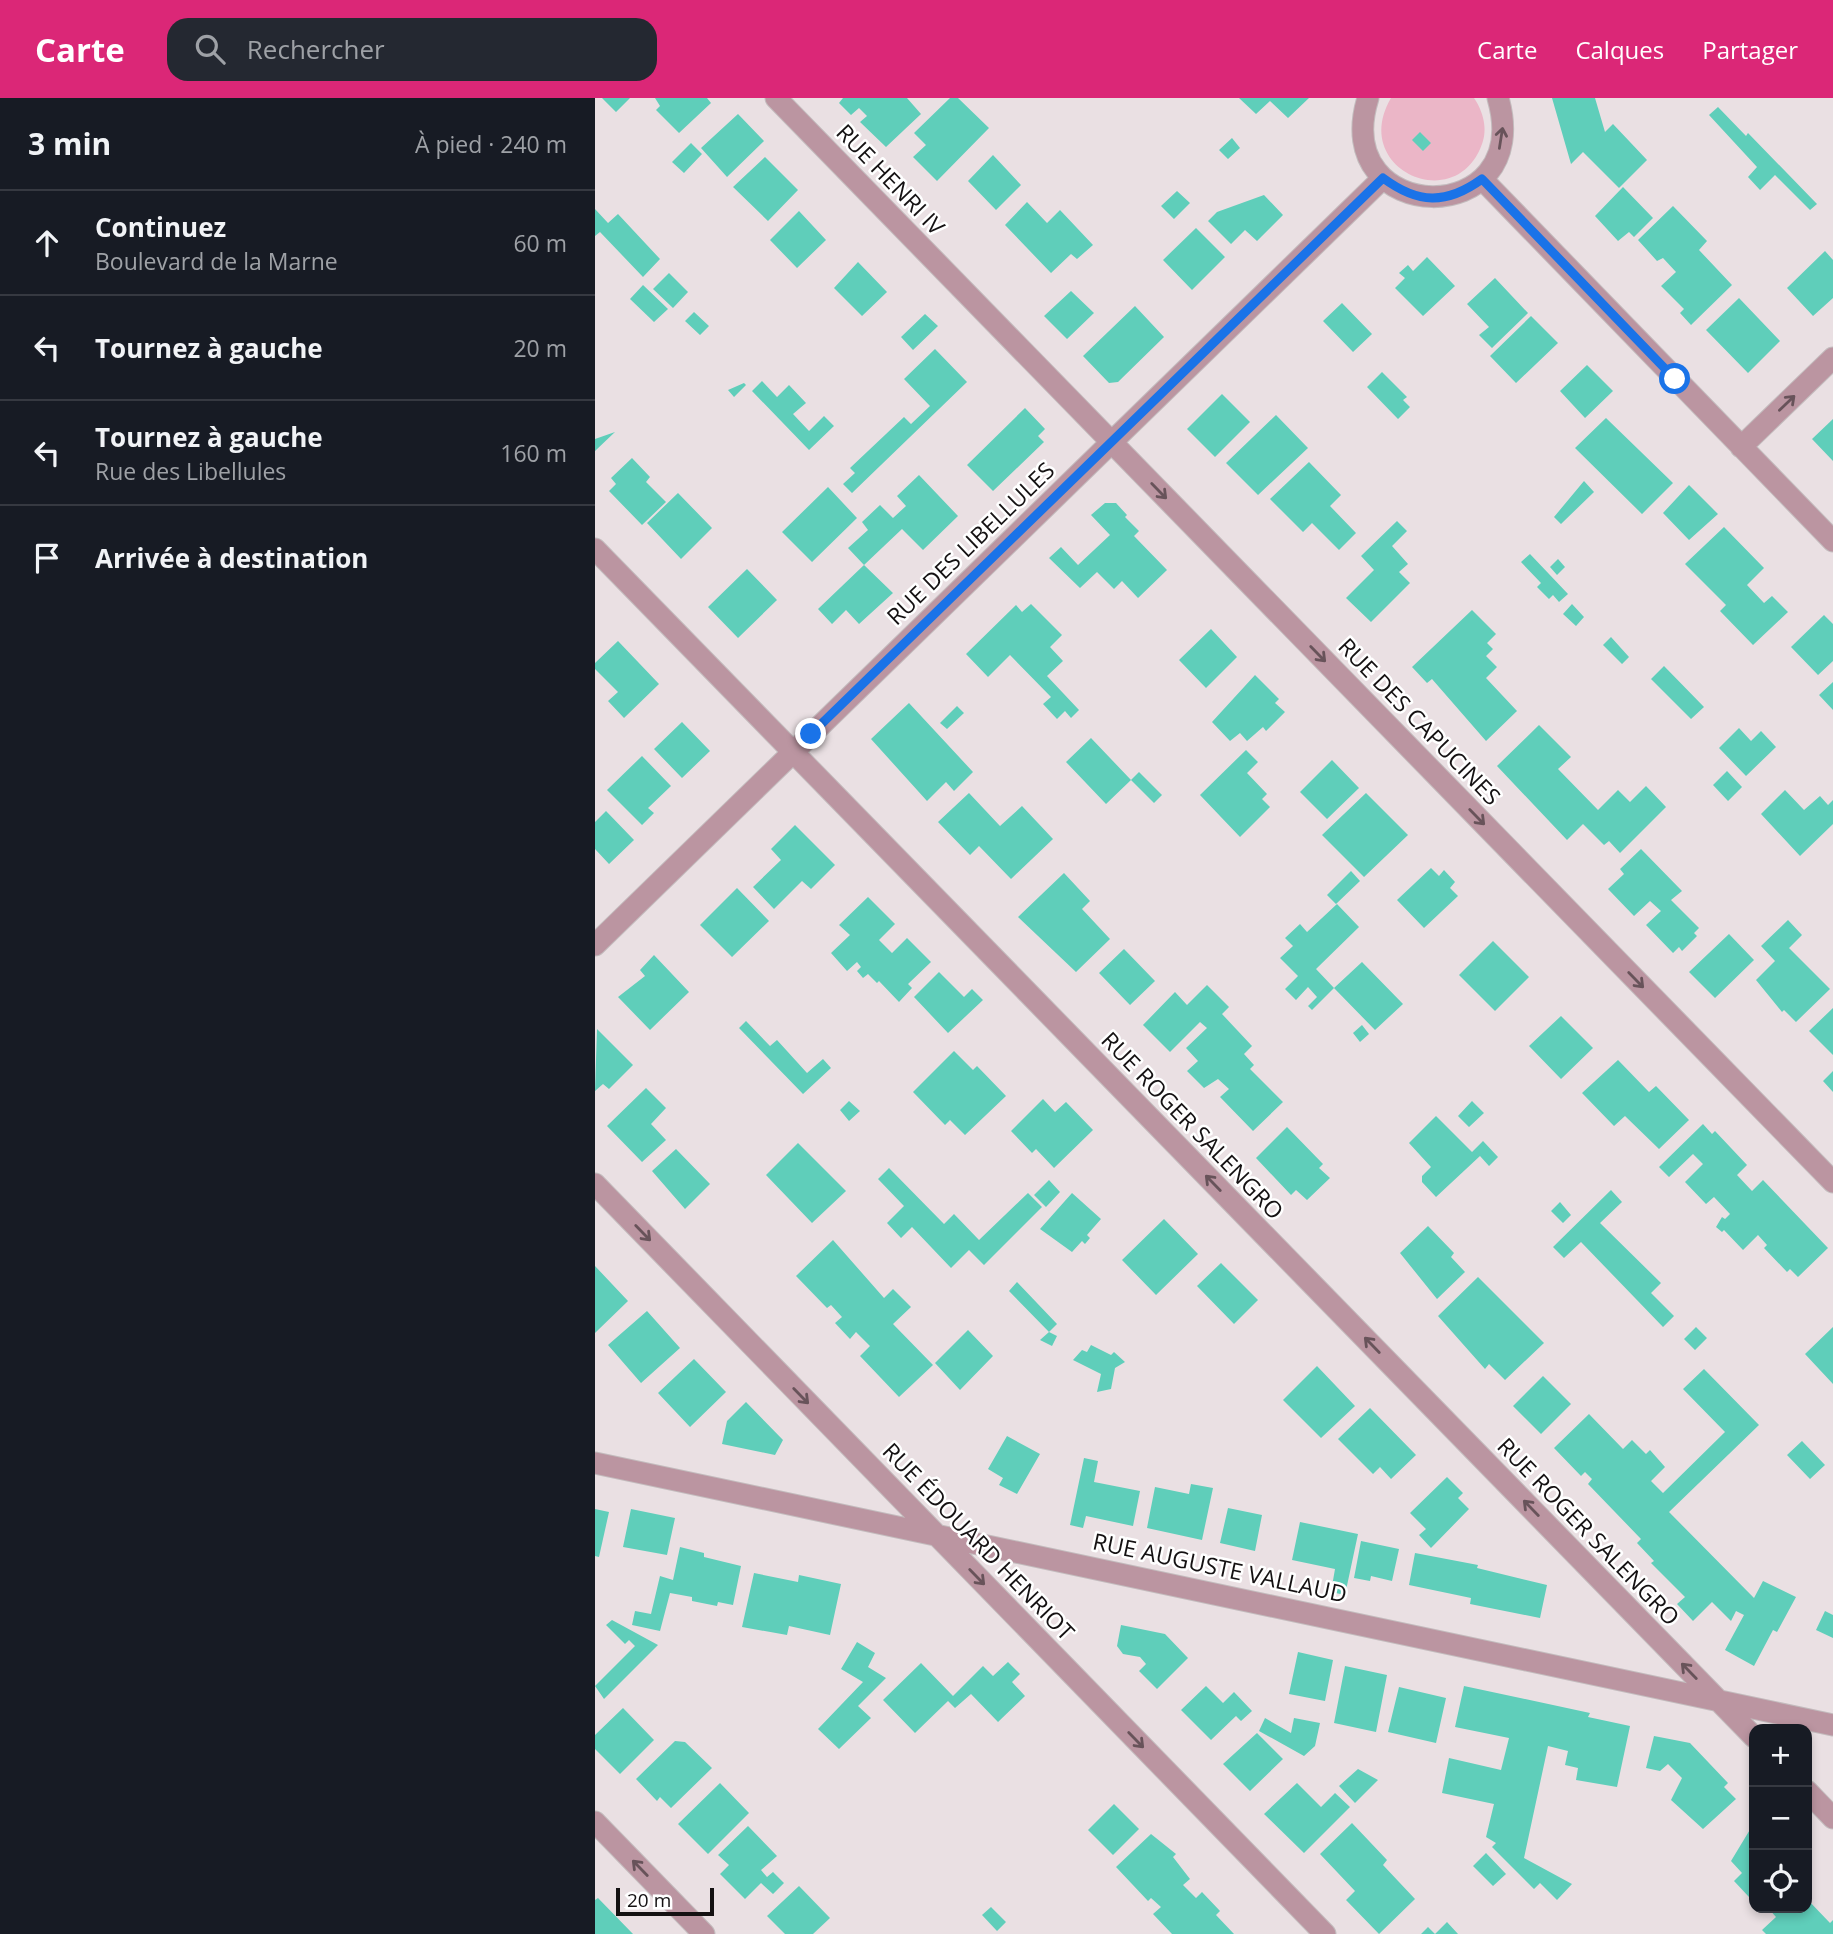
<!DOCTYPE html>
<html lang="fr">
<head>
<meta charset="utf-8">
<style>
	body { margin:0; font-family:"Open Sans",sans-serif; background:#242831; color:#f1f3f6 }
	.controls { position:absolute; right:21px; bottom:21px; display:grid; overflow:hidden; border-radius:14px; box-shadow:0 4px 10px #0003 }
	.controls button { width:63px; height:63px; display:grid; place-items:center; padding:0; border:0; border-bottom:2px solid #363941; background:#171b24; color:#f1f3f6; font:35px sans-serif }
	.scale { position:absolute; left:21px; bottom:18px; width:98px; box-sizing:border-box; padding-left:7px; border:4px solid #141112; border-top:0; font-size:19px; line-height:24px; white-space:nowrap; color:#141112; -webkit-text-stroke:5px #fff; paint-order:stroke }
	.stop { position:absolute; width:21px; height:21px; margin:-16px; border:5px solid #1a73e8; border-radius:50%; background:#fff }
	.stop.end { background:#1a73e8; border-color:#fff; box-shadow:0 2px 7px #0008 }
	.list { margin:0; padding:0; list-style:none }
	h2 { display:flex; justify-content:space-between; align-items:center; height:91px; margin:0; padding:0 28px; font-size:30px }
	h2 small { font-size:23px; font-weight:400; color:#9ea1a6 }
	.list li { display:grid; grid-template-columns:46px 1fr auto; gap:21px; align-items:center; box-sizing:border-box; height:105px; padding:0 28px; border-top:2px solid #363941 }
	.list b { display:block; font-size:26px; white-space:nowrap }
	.list p { margin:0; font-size:23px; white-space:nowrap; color:#9ea1a6 }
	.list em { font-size:23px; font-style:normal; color:#9ea1a6 }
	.icon { flex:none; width:38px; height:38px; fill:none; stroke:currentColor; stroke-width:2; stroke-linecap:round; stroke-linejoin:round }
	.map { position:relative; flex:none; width:1238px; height:1836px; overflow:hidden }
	header { display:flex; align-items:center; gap:42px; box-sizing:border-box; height:98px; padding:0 35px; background:#db2777; color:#fff }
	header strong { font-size:33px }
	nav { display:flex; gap:38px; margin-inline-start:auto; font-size:24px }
	.search { width:490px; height:63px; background:#242831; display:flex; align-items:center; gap:18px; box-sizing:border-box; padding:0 24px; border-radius:21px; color:#9ea1a6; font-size:26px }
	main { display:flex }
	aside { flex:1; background:#171b24 }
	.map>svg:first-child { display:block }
</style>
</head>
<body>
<header>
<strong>Carte</strong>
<div class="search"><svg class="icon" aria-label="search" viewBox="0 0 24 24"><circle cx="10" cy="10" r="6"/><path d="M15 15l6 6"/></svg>Rechercher</div>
<nav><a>Carte</a><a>Calques</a><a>Partager</a></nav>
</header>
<main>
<aside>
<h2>3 min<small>À pied · 240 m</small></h2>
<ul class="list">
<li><svg class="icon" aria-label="ahead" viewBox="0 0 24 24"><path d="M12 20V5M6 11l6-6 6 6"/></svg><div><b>Continuez</b><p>Boulevard de la Marne</p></div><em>60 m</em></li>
<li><svg class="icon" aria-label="left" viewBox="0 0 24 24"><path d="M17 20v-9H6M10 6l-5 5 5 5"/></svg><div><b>Tournez à gauche</b></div><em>20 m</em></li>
<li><svg class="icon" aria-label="left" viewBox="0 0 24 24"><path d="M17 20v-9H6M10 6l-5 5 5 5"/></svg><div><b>Tournez à gauche</b><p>Rue des Libellules</p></div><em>160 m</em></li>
<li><svg class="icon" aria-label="arrive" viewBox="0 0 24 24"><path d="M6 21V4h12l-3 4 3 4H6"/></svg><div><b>Arrivée à destination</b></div></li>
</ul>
</aside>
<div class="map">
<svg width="1238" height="1836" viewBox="0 0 1238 1836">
	<rect width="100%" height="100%" fill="#eae0e3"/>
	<path fill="#ebb6c7" d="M796,0h83c9,13 14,31 8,46 -26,73 -133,25 -91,-46z"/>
	<path fill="#5fceba" d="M7,0h28l-14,14z
		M60,0h52l4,5 -32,30 -23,-23 4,-4z
		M248,0h64l14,16 -35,33 -26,-25 7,-6 -8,-8 -8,7 -12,-12z
		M355,0h8l31,30 -52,53 -24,-24 13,-12 -12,-12z
		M644,0h70l-21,20 -18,-17 -14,13z
		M957,0h43l10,34 8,-8 34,36 -28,28 -36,-36 -12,12z
		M1123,9l28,29 2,-3 69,71 -7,6 -35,-35 -15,15 -12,-13 9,-10 -48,-52z
		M143,16l26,27 -37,36 -26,-29z
		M825,34l11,11 -8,8 -11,-11z
		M637,40l8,10 -12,11 -9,-9z
		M96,45l11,11 -18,19 -12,-11z
		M398,57l28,30 -25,25 -28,-29z
		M170,59l33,33 -30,31 -35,-34z
		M1028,89l30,31 -19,19 -5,-5 -11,9 -23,-25z
		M582,93l13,12 -16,16 -13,-13z
		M669,97l19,20 -26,26 -12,-11 -14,14 -23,-23 9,-9z
		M432,104l20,21 13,-13 33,35 -16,14 -6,-5 -20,19 -46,-48z
		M1078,108l34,35 -8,9 33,35 -41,40 -11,-12 4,-4 -23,-23 15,-14 -13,-14 -6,3 -19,-21z
		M0,111l13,14 10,-9 42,45 -17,18 -43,-45 -5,4z
		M204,113l27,29 -29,28 -27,-28z
		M601,130l29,29 -33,33 -29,-30z
		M1230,153l8,9v38l-20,18 -26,-28z
		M832,159l28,29 -32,30 -28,-28 10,-10 -6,-5 9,-8 5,6z
		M263,164l29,30 -25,24 -28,-28z
		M74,175l19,19 -15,16 -20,-19z
		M900,180l33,35 -36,35 -13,-13 10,-8 -22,-23z
		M48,187l25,24 -14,13 -24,-23z
		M476,193l23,22 -27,26 -23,-23z
		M1144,200l41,43 -32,32 -42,-43z
		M747,205l30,31 -19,18 -30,-31z
		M540,208l29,31 -46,45 -9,1 -26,-27z
		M99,214l15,14 -9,9 -15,-14z
		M330,216l13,12 -25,24 -12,-13z
		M936,218l27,27 -42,40 -26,-27z
		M340,251l32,33 -115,111 -9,-9 12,-11 -5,-5 54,-51 7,7 19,-18 -26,-27z
		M992,267l26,26 -28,27 -25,-27z
		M787,274l25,25 -4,3 7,7 -12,12 -31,-32z
		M167,283l15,16 12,-12 17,18 -13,11 16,17 15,-15 10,10 -25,24 -57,-59z
		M149,285l2,2 -12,12 -6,-7z
		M627,296l28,28 -35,35 -28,-28z
		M430,310l20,21 -7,7 6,6 -51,49 -26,-26z
		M681,317l32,33 -50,47 -32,-32z
		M1011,320l67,65 -31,31 -67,-66z
		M1238,321v42l-21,-22z
		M20,334l-20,19v-12z
		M37,360l18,19 -4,5 20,20 -24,23 -33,-34 7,-7 -5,-6z
		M714,364l32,33 -11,11 26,27 -17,17 -27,-27 -9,9 -33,-33z
		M324,377l39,41 -35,34 -21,-21 -38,36 -16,-17 20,-18 -6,-8 18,-17 13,13 13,-12 -9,-10z
		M989,383l10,11 -33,32 -7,-7z
		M1094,387l29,29 -29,26 -26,-27z
		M233,389l29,31 -45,44 -30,-30z
		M83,395l34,35 -31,31 -34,-36z
		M510,405h11l11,12 -2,2 14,14 -5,5 33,34 -29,28 -16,-17 -8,8 -17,-17 -17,16 -31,-30 12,-11 17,18 32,-30 -19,-20z
		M802,423l10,10 -15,15 16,18 -9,8 11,11 -39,39 -25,-24 28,-28 -13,-14z
		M1129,429l40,41 -17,17 17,18 8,-7 16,16 -35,33 -33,-34 6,-6 -41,-41z
		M935,456l38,40 -9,8 -6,-7 -4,4 -12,-12 4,-4 -20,-21z
		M963,461l7,8 -8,8 -7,-8z
		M269,467l29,28 -34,31 -13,-14 -14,14 -14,-15z
		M152,471l30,31 -39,38 -30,-31z
		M436,506l31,31 -12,12 13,14 -16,15 32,34 -8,8 -6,-7 -8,8 -14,-15 8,-7 -41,-42 -22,22 -22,-23 50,-49 6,7z
		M977,506l12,13 -8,9 -13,-12z
		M877,512l24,24 -9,9 6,6 -7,7 11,11 -11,11 31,33 -31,30 -54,-62 -5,4 -15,-16z
		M1229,517l9,9v37l-15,14 -27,-28z
		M616,531l26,28 -31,31 -27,-28z
		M1016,539l18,20 -7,7 -19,-19z
		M23,543l41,43 -35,34 -16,-17 10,-9 -23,-23v-6z
		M1069,568l40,41 -13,12 -40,-40z
		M660,577l24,24 -4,4 10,9 -19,19 -3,-4 -16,14 -7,-8 -10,8 -18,-19z
		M1238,584v28l-14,-15z
		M314,605l64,69 -19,19 -8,-9 -19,19 -56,-62z
		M362,608l7,7 -17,16 -7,-6z
		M87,624l28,29 -28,27 -28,-29z
		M944,627l32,32 -13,12 40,41 20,-20 12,12 16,-16 20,21 -46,46 -11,-12 -5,4 -21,-21 -16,16 -70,-74z
		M1144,630l12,13 10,-10 15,16 -30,29 -27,-28z
		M496,640l40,42 -25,24 -40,-42z
		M651,652l12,12 -11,11 20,21 -5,5 8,8 -30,30 -40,-42z
		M47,658l29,30 -23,22 6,5 -12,12 -35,-35z
		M737,662l27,28 -32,31 -27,-27z
		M1132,673l15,16 -14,14 -15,-16z
		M544,674l23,23 -8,8 -23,-23z
		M1190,692l19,20 16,-14 8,9 5,-5v24l-33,32 -39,-42z
		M374,695l31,33 22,-20 31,33 -42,40 -32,-33 -9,9 -32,-33z
		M771,695l42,42 -44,42 -42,-42z
		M11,713l28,29 -25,24 -14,-15v-27z
		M200,727l40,40 -24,24 -9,-8 -28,28 -21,-22 28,-27 -10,-11z
		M1046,751l41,42 -11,9 28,28 -5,5 3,3 -15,15 -3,-4 -6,6 -27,-28 15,-14 -11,-10 -16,15 -26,-27 16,-15 -4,-5z
		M836,770l8,8 5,-6 11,12 -5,6 8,8 -34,32 -27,-28z
		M756,773l9,10 -24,23 -9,-9z
		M469,775l26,28 -8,8 28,30 -34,33 -58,-55z
		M142,790l32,33 -37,36 -32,-32z
		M273,799l27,27 -16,16 13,13 15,-15 24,24 -23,22 4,4 -13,14 -20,-21 -2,2 -9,-9 -5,4 -6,-7 4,-4 -4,-5 -10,9 -16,-18 19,-18 -11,-10z
		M742,806l22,23 -43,42 18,19 -22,22 -4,-4 9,-9 -9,-10 -12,13 -11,-11 13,-13 -18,-18 13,-12 -8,-8 15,-14 7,8z
		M1193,822l14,15 -13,13 41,41 -34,33 -12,-12 -2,2 -26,-32 19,-19 -14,-15z
		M1134,836l25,26 -39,38 -26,-26z
		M898,843l36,36 -34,34 -36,-36z
		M529,851l31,32 -25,24 -31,-32z
		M59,857l35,37 -39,38 -32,-33 27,-21 -5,-6z
		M767,864l41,42 -28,26 -41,-42z
		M344,874l25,25 8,-8 11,11 -35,33 -34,-36z
		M612,887l22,22 -7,7 30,32 -8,8 10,11 -4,4 33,33 -30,29 -33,-34 9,-8 -11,-10 -14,9 -17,-17 11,-10 -12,-13 21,-20 -7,-6 -30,30 -27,-27 32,-33 12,13z
		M1238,910v47l-24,-24z
		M966,918l32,32 -32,31 -32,-33z
		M151,923l24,25 7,-6 30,33 16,-14 8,9 -28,26 -64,-66z
		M767,927l7,9 -9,8 -7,-9z
		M2,931l36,36 -24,24 -6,-5 -8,7z
		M359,953l19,19 4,-4 29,30 -41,39 -15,-15 -5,5 -32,-33z
		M1023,962l31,32 7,-6 33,34 -30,29 -34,-33 -11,10 -32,-33z
		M1238,973v21l-10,-11z
		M51,990l20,20 -15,16 15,16 -24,22 -35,-36z
		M448,1001l12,13 11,-10 27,28 -39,38 -18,-19 -4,4 -21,-22z
		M254,1003l11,10 -11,10 -9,-11z
		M877,1003l12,12 -15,14 -11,-11z
		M841,1018l36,36 11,-11 15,16 -9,9 -9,-10 -44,41 -14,-15v-6l9,-9 -22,-24z
		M1108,1026l9,10 3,-3 32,34 -10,10 15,16 11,-11 65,68 -30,29 -8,-8 -3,3 -23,-24 3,-3 -9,-10 -15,15 -19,-20 -2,2 -6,-5 6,-10 3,2 5,-5 -16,-17 -8,7 -21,-22 18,-18 -10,-10 -24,23 -10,-10z
		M692,1029l36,37 -4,4 11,10 -23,22 -11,-10 -5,5 -35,-37z
		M203,1045l48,48 -34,32 -46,-48z
		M81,1051l34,35 -25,25 -33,-38z
		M294,1070l55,56 10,-10 25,26 49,-47 14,14 -58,58 -15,-15 -18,18 -39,-41 -11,11 -14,-15 17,-17 -26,-27z
		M454,1082l11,12 -14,15 -12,-12z
		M1016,1092l11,12 -22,21 61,60 -10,10 23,23 -11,11 -82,-85 -17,16 -11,-11z
		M477,1095l29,26 -14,16 3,3 -5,6 -3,-3 -10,11 -32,-23z
		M965,1104l11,13 -8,8 -12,-12z
		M569,1121l34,35 -42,41 -34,-35z
		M833,1128l26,27 -3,4 14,15 -28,27 -37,-46z
		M238,1142l51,58 9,-9 18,18 -18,17 40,41 -34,32 -39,-41 10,-10 -14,-14 -6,7 -15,-16 7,-6 -11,-12 -4,3 -31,-32z
		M626,1165l37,37 -24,24 -37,-38z
		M0,1168l33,35 -33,32z
		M883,1179l66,66 -39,37 -16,-16 -4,5 -47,-53z
		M422,1184l40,42 -8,8 -40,-41z
		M52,1213l33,37 -39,35 -33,-38z
		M1101,1229l11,11 -12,12 -11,-11z
		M1238,1229v57l-28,-30z
		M373,1232l25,26 -33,34 -25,-27z
		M454,1234l8,4 -5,10 -12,-6z
		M496,1247l20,10 3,-3 11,10 -10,6 -4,21 -14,3 4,-18 -28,-14 9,-10 5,2z
		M99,1261l32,33 -36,35 -32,-34z
		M722,1268l38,40 -34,32 -38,-38z
		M1109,1271l55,56 -90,87 85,86 9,-17 33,16 -19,35 -4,-2 -19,36 -29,-16 19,-35 -8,-4 -5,10 -19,-19 -19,19 -16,-17 8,-7 -34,-34 3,-2 -17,-18 4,-4 -53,-55 4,-5 -7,-7 -4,4 -27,-28 35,-34 34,35 9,-9 14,14 4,-4 15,17 -14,14 12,12 62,-61 -42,-43z
		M948,1278l28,28 -30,30 -28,-28z
		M151,1304l37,38 -8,15 -53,-11 5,-23z
		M775,1310l46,47 -25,24 -11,-12 -7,7 -35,-35z
		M412,1338l33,18 -23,40 -18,-9 4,-7 -15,-9z
		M1207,1343l23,24 -15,14 -23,-24z
		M489,1360l14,3 -4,21 46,9 -7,35 -47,-10 -3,12 -13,-3z
		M852,1379l16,16 -5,5 11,11 -38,39 -12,-13 7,-6 -16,-16z
		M596,1386l22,4 -11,52 -55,-12 8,-41 34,7z
		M633,1410l34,7 -7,36 -35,-8z
		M0,1411l14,3 -10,45 -4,-1z
		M36,1411l44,9 -8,37 -44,-8z
		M705,1424l58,12 -13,61 -14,-3 4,-23 -43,-9z
		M766,1443l38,8 -7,32 -21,-5 -1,5 -16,-3z
		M85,1449l24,6v4l37,9 -8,39 -15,-3 -1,4 -25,-5v-4l-22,-4 -10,38 -28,-6 3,-14 16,3 9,-38 13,4z
		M820,1455l63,12 -1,3 70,17 -7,33 -70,-14 1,-6 -62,-13z
		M159,1475l44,9 1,-7 42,9 -11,51 -41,-9 -2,9 -45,-8z
		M1230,1513l8,4v23l-17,-8z
		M17,1522l46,25 -54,54 -9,-13 40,-40 -6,-6 -4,4 -19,-19z
		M526,1527l44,9 23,24 -31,31 -18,-18 7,-7 -6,-7 -17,-3 -6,-8z
		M262,1544l18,11 -7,14 18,11 -28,28 13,12 -32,31 -21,-20 45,-47 -22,-13z
		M703,1554l35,8 -8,41 -36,-7z
		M413,1564l12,12 -8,8 13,14 -27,26 -27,-28 -16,14 -7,-7 -33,32 -32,-33 38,-37 32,33 30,-30 10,10z
		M750,1568l42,9 -11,57 -42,-9z
		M611,1588l17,17 11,-11 18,19 -11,10 -5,-5 -25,24 -30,-30z
		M869,1588l126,27 -2,4 42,9 -13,61 -41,-7 2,-12 -13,-3 3,-14 -20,-5 -24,112 48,26 -15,16 -17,-17 -6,6 -42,-42 4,-4 -10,-6 8,-33 -52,-11 7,-35 52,12 8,-32 -54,-11z
		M804,1589l47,11 -10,45 -48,-11z
		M28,1610l31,32 -34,34 -25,-25v-14z
		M670,1620l26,15 3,-15 26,5 -5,23 -11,10 -45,-25z
		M662,1635l26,26 -33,32 -27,-27z
		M1059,1638l36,7 38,40 -4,4 12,12 -33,30 -32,-29 11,-22 -14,-14 -8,7 -14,-3z
		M80,1643l10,1 27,26 -41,40 -11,-11 -3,4 -21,-22z
		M763,1671l20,11 -23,23 -16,-17z
		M125,1685l29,30 -41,41 -30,-30z
		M702,1685l24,24 14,-14 15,14 -46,46 -40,-39z
		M519,1706l25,25 -26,26 -25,-25z
		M757,1725l35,37 -4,5 32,34 -36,35 -33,-34 9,-9 -35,-37z
		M1159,1725v69l-5,5 -15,-16 8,-8 -11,-12z
		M153,1728l29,30 -16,14 6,7 6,-5 11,11 -11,11 -12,-11 -16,16 -25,-25 9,-9 -11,-10z
		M556,1736l25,20 -3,3 17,22 -7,6 13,13 6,-6 18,19 -4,4 18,19h-62l-19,-20 8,-7 -10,-9 -3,3 -32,-34z
		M891,1755l20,21 -13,12 -20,-20z
		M204,1788l31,32 -17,16h-28l-18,-18z
		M3,1800l35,36h-38v-34z
		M1212,1801l23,24 3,-3v14h-67l-4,-4 14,-13 -8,-9h39z
		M396,1809l15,15 -9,9 -15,-16z
		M852,1824l11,12h-37l7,-7 7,7z"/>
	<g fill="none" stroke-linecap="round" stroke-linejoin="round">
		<defs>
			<path id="minor" d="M181,0l1057,1084
				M773,0c-40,129 168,134 130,0
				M887,81l351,362
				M1146,349l92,-89
				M0,451l1159,1188
				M0,847l787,-766
				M0,1086l730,750
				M0,1365l1238,262
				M1212,1693l26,27
				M0,1724l109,112"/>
		</defs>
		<use href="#minor" stroke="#c3bbbd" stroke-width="23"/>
		<use href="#minor" stroke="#bb95a1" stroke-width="21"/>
	</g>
	<defs><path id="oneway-shaft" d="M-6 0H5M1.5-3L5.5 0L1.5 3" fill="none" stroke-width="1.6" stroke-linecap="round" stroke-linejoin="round" transform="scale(1.75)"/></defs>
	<g stroke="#68535a">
		<use href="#oneway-shaft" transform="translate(906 40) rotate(-81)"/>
		<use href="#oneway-shaft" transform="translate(1192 305) rotate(-44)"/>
		<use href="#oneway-shaft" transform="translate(564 393) rotate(46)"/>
		<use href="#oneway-shaft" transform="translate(723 556) rotate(46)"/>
		<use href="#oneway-shaft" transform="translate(882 719) rotate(46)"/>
		<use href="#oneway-shaft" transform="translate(1041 882) rotate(46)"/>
		<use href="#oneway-shaft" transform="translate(618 1085) rotate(-134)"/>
		<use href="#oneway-shaft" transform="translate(48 1135) rotate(46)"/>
		<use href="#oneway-shaft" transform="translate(777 1247) rotate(-134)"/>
		<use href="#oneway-shaft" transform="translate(206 1298) rotate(46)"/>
		<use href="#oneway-shaft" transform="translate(936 1410) rotate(-134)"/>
		<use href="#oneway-shaft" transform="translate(382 1479) rotate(46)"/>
		<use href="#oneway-shaft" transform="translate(1094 1573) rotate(-134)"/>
		<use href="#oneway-shaft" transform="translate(541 1642) rotate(46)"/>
		<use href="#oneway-shaft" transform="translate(45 1770) rotate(-134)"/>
	</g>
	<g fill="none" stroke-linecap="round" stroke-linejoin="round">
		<path stroke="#1a73e8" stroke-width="9" d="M216,636l572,-556c35,26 63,27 99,1l193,200"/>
	</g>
	<g text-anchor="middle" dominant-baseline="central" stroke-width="5" stroke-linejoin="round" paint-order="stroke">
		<g font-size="23" fill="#141112" stroke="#fff">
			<text transform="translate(296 81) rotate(46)">RUE HENRI IV</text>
			<text transform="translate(375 445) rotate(-44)">RUE DES LIBELLULES</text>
			<text transform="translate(825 623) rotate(46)">RUE DES CAPUCINES</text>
			<text transform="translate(598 1027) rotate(46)">RUE ROGER SALENGRO</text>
			<text transform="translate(994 1433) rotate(46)">RUE ROGER SALENGRO</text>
			<text transform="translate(384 1443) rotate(46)">RUE ÉDOUARD HENRIOT</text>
			<text transform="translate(625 1469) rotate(12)">RUE AUGUSTE VALLAUD</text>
		</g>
	</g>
</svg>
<div class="controls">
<button>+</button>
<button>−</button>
<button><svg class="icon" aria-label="locate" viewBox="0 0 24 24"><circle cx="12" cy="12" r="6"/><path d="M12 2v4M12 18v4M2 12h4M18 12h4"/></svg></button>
</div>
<div class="scale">20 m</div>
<div class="stop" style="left:1080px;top:281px"></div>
<div class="stop end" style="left:216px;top:636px"></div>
</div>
</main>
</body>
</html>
